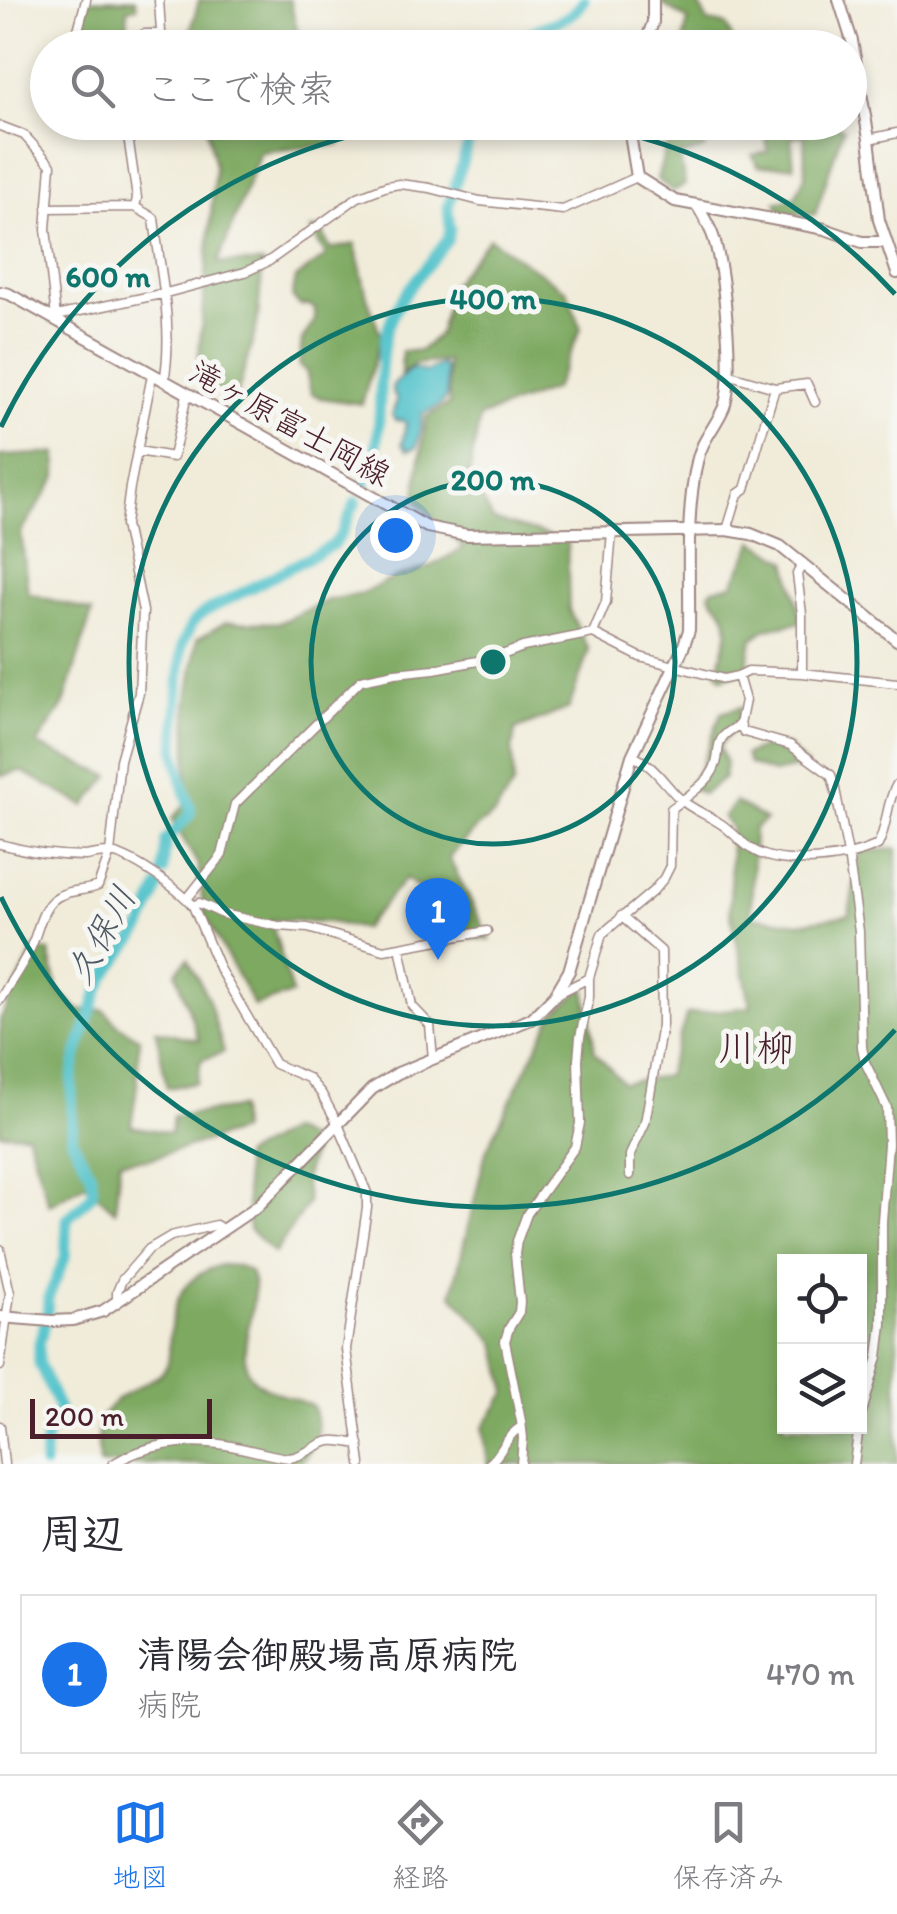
<!DOCTYPE html>
<html lang="ja">
<head>
<meta charset="utf-8">
<style>
	body { margin:0; font-family:Itim,"Klee One",sans-serif; background:#f2f2f3; color:#2b2b33 }
	.controls { position:absolute; right:30px; bottom:30px; display:grid; overflow:hidden; border-radius:0px; box-shadow:0 5px 15px #0003 }
	.controls button { width:90px; height:90px; display:grid; place-items:center; padding:0; border:0; border-bottom:2px solid #e1e1e2; background:#fff; color:#2b2b33; font:50px sans-serif }
	.scale { position:absolute; left:30px; bottom:25px; width:182px; box-sizing:border-box; padding-left:10px; border:5px solid #4a1f2b; border-top:0; font-size:28px; line-height:35px; white-space:nowrap; color:#4a1f2b; -webkit-text-stroke:8px #f6f6f2; paint-order:stroke }
	.you { position:absolute; left:395px; top:535px; width:35px; height:35px; margin:-25px; border:8px solid #fff; border-radius:50%; background:#1a73e8; box-shadow:0 0 0 15px #1a73e833 }
	.badge { display:grid; place-items:center; width:65px; height:65px; border-radius:50%; background:#1a73e8; color:#fff; font-size:32px; font-weight:700 }
	.pin { position:absolute; translate:-50% -82px; filter:drop-shadow(0 2px 5px #0008) }
	.pin::after { content:''; position:absolute; top:52px; width:35px; height:30px; background:inherit; clip-path:polygon(0 0,100% 0,50% 100%) }
	.list { margin:0; padding:0; list-style:none }
	h2 { display:flex; justify-content:space-between; align-items:center; height:130px; margin:0; padding:0 40px; font-size:42px }
	h2 small { font-size:32px; font-weight:400; color:#7c7c81 }
	.list li { display:grid; grid-template-columns:65px 1fr auto; gap:30px; align-items:center; box-sizing:border-box; height:160px; margin:0 20px 20px; padding:0 20px; border:2px solid #e1e1e2; border-radius:0px }
	.list b { display:block; font-size:38px; white-space:nowrap }
	.list p { margin:0; font-size:32px; white-space:nowrap; color:#7c7c81 }
	.list em { font-size:32px; font-style:normal; color:#7c7c81 }
	.icon { flex:none; width:55px; height:55px; fill:none; stroke:currentColor; stroke-width:2; stroke-linecap:round; stroke-linejoin:round }
	.map { position:relative; flex:none; width:897px; height:1464px; overflow:hidden }
	.search { position:absolute; background:#fff; box-shadow:0 5px 15px #0003; left:30px; right:30px; top:30px; height:110px; display:flex; align-items:center; gap:25px; box-sizing:border-box; padding:0 35px; border-radius:55px; color:#7c7c81; font-size:38px }
	.sheet { height:310px; background:#fff }
	nav { display:flex; justify-content:space-around; align-items:center; box-sizing:border-box; height:140px; border-top:2px solid #e1e1e2; background:#fff; font-size:28px; color:#7c7c81 }
	nav a { display:grid; justify-items:center; gap:5px }
	nav .on { color:#1a73e8 }
	.map>svg:first-child { display:block }
</style>
</head>
<body>
<div class="map">
<svg width="897" height="1464" viewBox="0 0 897 1464">
	<rect width="100%" height="100%" fill="#f6f6f2"/>
	<filter id="ink" filterUnits="userSpaceOnUse"><feTurbulence type="fractalNoise" baseFrequency=".01" numOctaves="2"/><feDisplacementMap in="SourceGraphic" scale="20" xChannelSelector="R" yChannelSelector="G"/><feConvolveMatrix kernelMatrix="1 2 1 2 8 2 1 2 1" color-interpolation-filters="sRGB"/></filter>
	<filter id="wash" filterUnits="userSpaceOnUse"><feTurbulence type="fractalNoise" baseFrequency=".0048" numOctaves="4" result="noise"/><feDisplacementMap in="SourceGraphic" scale="40" xChannelSelector="R" yChannelSelector="G"/><feGaussianBlur stdDeviation="2.25" result="paint"/><feColorMatrix in="noise" values="0 0 0 0 0 0 0 0 0 0 0 0 0 0 0 0 0 1.4 0 .05"/><feComposite in="paint" operator="in"/></filter>
	<g filter="url(#wash)">
		<rect width="100%" height="100%" fill="#f1ecda"/>
		<path fill="#7da961" stroke="#646446" stroke-width="2.5" fill-rule="evenodd" d="M87,0h48l2,7 -10,2 1,20 9,13v5h-40l-4,-13 -12,-3z
			M199,0h91l11,47 -149,1 38,-15z
			M662,0h35l11,22 18,3 10,22h-54l6,-27 -26,-16z
			M206,123h122l12,21 -80,8 -42,111h45l-6,62 -22,78 -38,-25 18,-211z
			M656,123h57l-4,3 -5,23 -24,7 5,29 -12,6 -16,-12 11,-39z
			M763,123h71l9,6 -28,86 -34,-2 -5,-11 19,-5 10,-22 -1,-40 -13,2 3,29h-36l-6,-11 16,-3z
			M321,228l9,21 25,-5 12,53 14,39 -19,68 -41,-6 -10,-5 -5,-22 -7,-5 3,-26 13,-20v-11l-6,-4h-9l-8,-8 4,-19 30,-22 -15,-26z
			M489,238l78,53 14,38 -27,60 -74,28 -11,58 24,45 74,21 2,69 20,40 -20,58 -54,22 -3,22 2,32 -20,31 -17,12 -28,31 41,82 -32,-4 -29,9v-48l-23,-19 -43,51 -34,-7 -58,-2 21,74 -38,12 -50,-92 -6,-49 -26,-46 15,-17v-96l10,-67 29,-17 53,1 49,-23 33,-6 33,-16 35,-11 34,-19 -47,-48 2,-28 8,-55 23,-13 -2,-43 -32,3 -14,11 1,-24h18l19,-17 13,-50z
			M57,453v24l-36,55 7,61 64,19 -28,92 -27,41 73,31 -25,30 -64,-35 -21,5v-320z
			M754,541l33,20 15,61 -36,7 -14,10 -5,30 -25,9 -4,-5c1,-20 16,-39 6,-60 -3,-7 -12,-12 -15,-20l3,-4 21,-5z
			M741,707l-3,15 -19,25 7,16 -2,15 -21,16 -15,-8 12,-17 21,-56z
			M768,745l19,1 20,20 -34,7 -24,-9 -4,-9z
			M735,802l31,18 -12,9 -3,87 47,7 51,-8 11,-64 37,-2v615h-409l-5,-37 24,-35 -11,-49 -44,-49 34,-143 67,-137 32,-27 10,65 28,31 43,-7 21,-62 64,-7 -21,-96 1,-83 -8,-11zM784,1262h76v164h-76z
			M34,949l15,2 9,40 21,19h25l14,15 21,13 -2,48 -6,40 40,7 2,-17 66,-8 1,23 -91,28 -29,2 -5,50 -30,-27 -36,21 -22,-71 -27,-1v-113z
			M188,959l20,39 16,54 -23,8 -4,23 -30,5 -11,-58 43,10 -23,-68z
			M290,1130l25,13 -11,37 4,23 -34,51 -25,-25 -6,-73z
			M221,1265l18,1 11,6c2,5 4,10 4,16 2,28 -26,78 7,97 15,9 35,14 52,21 8,28 6,38 -15,58h-199c0,-12 -3,-27 0,-39 8,-34 62,-41 68,-60 4,-9 1,-21 3,-31 4,-36 14,-58 51,-69z"/>
		<path fill="#57c4cc" stroke="#50727c" stroke-width="2.5" d="M441,364l4,4c3,30 6,35 -23,46l-1,15 -5,19 -8,2 -6,-6 4,-21 -2,-2 -8,-1 -4,-5 5,-15 -5,-9 1,-6 20,-17 13,4z"/>
		<g fill="none" stroke-linecap="round" stroke-linejoin="round">
			<path stroke="#57c4cc" stroke-width="11" d="M515,48c15,-28 52,-18 69,-48
				M364,485c23,-47 11,-97 21,-147 7,-38 42,-69 63,-99l2,-11 -2,-21 27,-85
				M163,872l3,-32 23,-24 2,-6 -10,-32 -6,-29 1,-27 6,-77 10,-22 11,-10 130,-68 7,-9 16,-34
				M44,1464l2,-26 13,-29 -20,-46v-20l8,-28 1,-17 17,-40 2,-39 24,-23 2,-7 -2,-15 -19,-34v-61l5,-25 21,-62 7,-15 37,-49 17,-41"/>
		</g>
	</g>
	<g filter="url(#ink)">
		<g fill="none" stroke-linecap="round" stroke-linejoin="round">
			<defs>
				<path id="street" d="M159,0l3,48
					M144,34h17
					M83,48l-5,-18 8,-30
					M120,122l9,21 8,55 -2,9
					M0,126l24,9 27,30 -5,64 10,89
					M869,139l28,-6
					M47,208l88,-1 19,11c6,55 20,108 10,164
					M56,316l110,-23 79,-21 24,-11 89,-64 29,-11 13,-2 30,4 50,13 83,9 74,-33
					M727,374l48,14 32,-4 8,18
					M138,451l35,6 14,-62
					M727,530l11,-36 7,-5 30,-101
					M593,633l13,-31 6,-70
					M802,673v-59l-5,-40 6,-11
					M738,676l7,24 -5,25
					M740,725l4,7 46,13 41,30 3,9 14,70 11,77 3,116 3,15 22,46 1,36 -6,77v103l-4,33 -18,62
					M632,756c21,8 31,26 46,41 11,11 27,17 40,25 14,8 23,22 37,29 30,17 93,8 123,-6 10,-20 8,-43 19,-61
					M0,844c28,8 56,12 85,12 7,-1 15,-3 23,-3 20,0 72,37 85,53l27,64 55,94 33,14 13,15 17,31 29,69v15l-21,141 15,115
					M187,899l35,-44 13,-51 126,-124 34,-7 39,-4 60,-11 29,-11 70,-14 47,24 84,22 14,-3 10,-5 54,2 95,10
					M193,906l6,-3 24,11 55,12 30,2 76,22 103,-19
					M621,916l40,35 1,74 -17,98 -15,32v20
					M400,947l12,59 18,19 3,34
					M557,994l32,-16
					M0,1000c9,-17 21,-32 29,-49 9,-16 10,-38 24,-51 13,-11 30,-8 45,-14l12,-33 10,-93 19,-67 4,-82 -18,-86 5,-38 22,-112
					M0,1249l10,44 -10,73
					M117,1301v-9l5,-12 27,-31 22,-13 45,-11 7,5
					M0,1426l4,38
					M113,1464c31,-19 70,-25 106,-20 24,3 46,11 70,14 18,-2 28,-16 42,-17 9,-1 19,2 28,3
					M489,1464c14,-11 17,-29 32,-37
					M521,1464l2,-26 -2,-17 -16,-80 4,-13 10,-16 1,-10 -5,-48 2,-13 10,-27 48,-67 5,-24 -2,-63 2,-23 9,-40v-19l13,-44 51,-43 11,-13 6,-12 1,-57c13,-10 28,-20 38,-32 19,-26 -4,-35 31,-52
					M854,1464l5,-38"/>
				<path id="secondary" d="M839,0l13,41 17,98 10,81 18,53
					M644,48l9,-26v-22
					M628,122l9,55 38,24 150,28 37,13h23
					M0,292l9,2 418,233 40,8 260,-5 24,4 29,12 117,94
					M0,1317l52,4 21,-1 30,-9 155,-105 114,-117 26,-16 133,-54 24,-24 14,-24 63,-215 51,-108 6,-18c1,-56 -4,-114 8,-168 4,-21 19,-36 27,-55 11,-30 0,-135 -10,-168 -3,-11 -11,-23 -17,-34"/>
			</defs>
			<use href="#street" stroke="#9e8682" stroke-width="11"/>
			<use href="#secondary" stroke="#9e8682" stroke-width="14"/>
			<use href="#street" stroke="#fff" stroke-width="8"/>
			<use href="#secondary" stroke="#fff" stroke-width="10"/>
		</g>
	</g>
	<g fill="none" stroke="#0f766e" stroke-width="5">
		<circle cx="493" cy="662" r="182"/>
		<circle cx="493" cy="662" r="364"/>
		<path d="M895 1030A545 545 0 0 1 1 897M1 427A545 545 0 0 1 412 123M574 123A545 545 0 0 1 895 294"/>
	</g>
	<g text-anchor="middle" dominant-baseline="central" stroke-width="10" stroke-linejoin="round" paint-order="stroke">
		<g font-size="32" fill="#4a1f2b" stroke="#f6f6f2">
			<text transform="translate(290 423) rotate(29)">滝ヶ原富士岡線</text>
		</g>
		<g font-size="35" font-style="italic" fill="#4f5963" stroke="#f6f6f2">
			<text transform="translate(101 935) rotate(-61)">久保川</text>
		</g>
		<g font-size="38" fill="#4a1f2b" stroke="#f6f6f2">
			<text x="756" y="1048">川柳</text>
		</g>
	</g>
	<circle cx="493" cy="662" r="15" fill="#0f766e" stroke="#f6f6f2" stroke-width="5"/>
	<g font-size="30" text-anchor="middle" font-weight="bold" fill="#0f766e" stroke="#f6f6f2" stroke-width="10" stroke-linejoin="round" paint-order="stroke">
		<text x="108" y="287">600 m</text>
		<text x="493" y="309">400 m</text>
		<text x="493" y="490">200 m</text>
	</g>
</svg>
<div class="controls">
<button><svg class="icon" aria-label="locate" viewBox="0 0 24 24"><circle cx="12" cy="12" r="6"/><path d="M12 2v4M12 18v4M2 12h4M18 12h4"/></svg></button>
<button><svg class="icon" aria-label="layers" viewBox="0 0 24 24"><path d="M12 4l9 5-9 5-9-5zM3 14l9 5 9-5"/></svg></button>
</div>
<div class="scale">200 m</div>
<div class="you"></div>
<div class="pin badge" style="left:438px;top:960px">1</div>
<div class="search"><svg class="icon" aria-label="search" viewBox="0 0 24 24"><circle cx="10" cy="10" r="6"/><path d="M15 15l6 6"/></svg>ここで検索</div>
</div>
<section class="sheet">
<h2>周辺<small></small></h2>
<ul class="list">
<li><span class="badge">1</span><div><b>清陽会御殿場高原病院</b><p>病院</p></div><em>470 m</em></li>
</ul>
</section>
<nav>
<a class="on"><svg class="icon" aria-label="map" viewBox="0 0 24 24"><path d="M3 6l6-2 6 2 6-2v14l-6 2-6-2-6 2zM9 4v14M15 6v14"/></svg>地図</a>
<a><svg class="icon" aria-label="directions" viewBox="0 0 24 24"><path d="M12 3l9 9-9 9-9-9zM9 14v-3h6M13 9l2 2-2 2"/></svg>経路</a>
<a><svg class="icon" aria-label="saved" viewBox="0 0 24 24"><path d="M7 4h10v16l-5-4-5 4z"/></svg>保存済み</a>
</nav>
</body>
</html>
